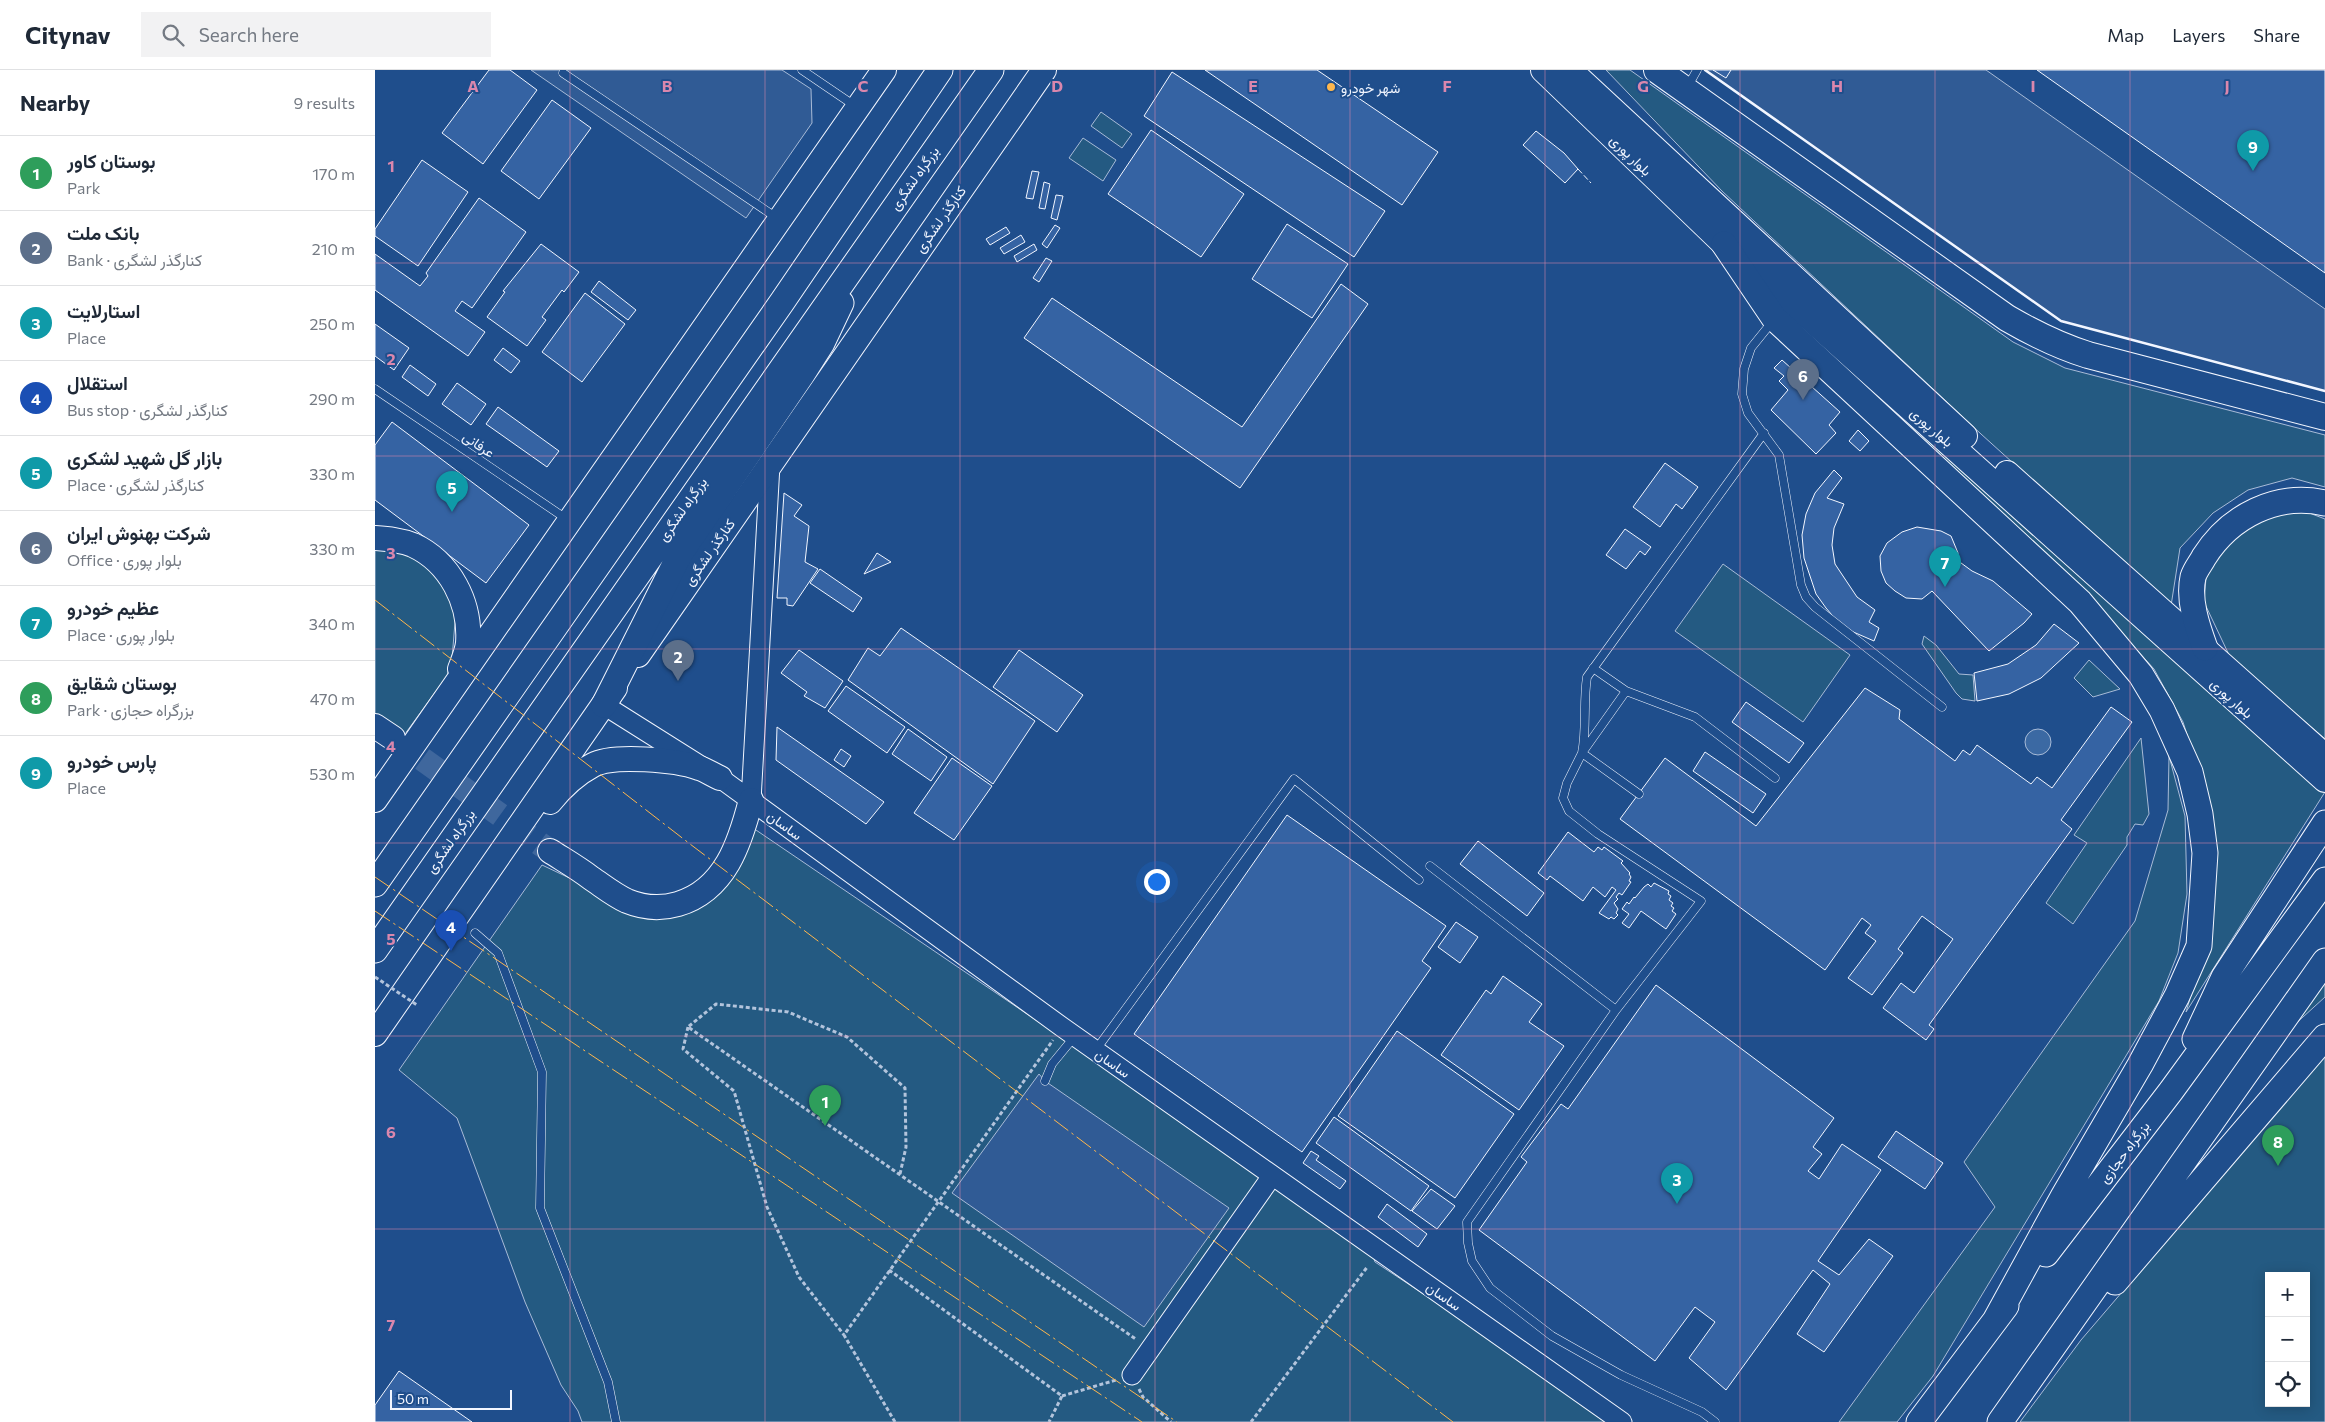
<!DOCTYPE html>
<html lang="en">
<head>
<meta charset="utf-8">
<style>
	body { margin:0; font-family:Commissioner,Vazirmatn,sans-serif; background:#f2f2f3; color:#1f2937 }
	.controls { position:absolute; right:15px; bottom:15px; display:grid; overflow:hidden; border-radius:0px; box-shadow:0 2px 12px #0003 }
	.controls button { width:45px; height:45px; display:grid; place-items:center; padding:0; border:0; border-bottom:1px solid #e0e1e3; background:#fff; color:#1f2937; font:25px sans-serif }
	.scale { position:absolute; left:15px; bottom:12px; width:122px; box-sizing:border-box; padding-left:5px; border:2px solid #f2f6ff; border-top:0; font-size:14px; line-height:18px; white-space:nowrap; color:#f2f6ff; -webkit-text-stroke:4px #1f4e8c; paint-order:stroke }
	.you { position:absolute; left:781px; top:811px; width:18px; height:18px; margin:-12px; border:4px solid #fff; border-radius:50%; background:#1a73e8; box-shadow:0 0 0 8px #1a73e833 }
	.badge { display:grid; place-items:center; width:32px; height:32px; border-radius:50%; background:#846941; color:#fff; font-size:16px; font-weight:700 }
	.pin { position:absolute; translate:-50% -41px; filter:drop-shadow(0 1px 2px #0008) }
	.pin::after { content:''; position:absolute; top:26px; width:18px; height:15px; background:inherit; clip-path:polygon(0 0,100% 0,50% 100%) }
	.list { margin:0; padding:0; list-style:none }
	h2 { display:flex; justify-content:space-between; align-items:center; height:65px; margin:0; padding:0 20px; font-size:21px }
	h2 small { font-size:16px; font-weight:400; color:#747a83 }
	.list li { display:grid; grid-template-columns:32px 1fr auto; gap:15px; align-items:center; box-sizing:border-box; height:75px; padding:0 20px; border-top:1px solid #e0e1e3 }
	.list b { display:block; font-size:19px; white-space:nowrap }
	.list p { margin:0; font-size:16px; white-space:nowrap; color:#747a83 }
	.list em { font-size:16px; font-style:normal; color:#747a83 }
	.icon { flex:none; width:28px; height:28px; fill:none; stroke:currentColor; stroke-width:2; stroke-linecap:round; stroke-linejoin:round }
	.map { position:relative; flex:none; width:1950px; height:1352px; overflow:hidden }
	header { display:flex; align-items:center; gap:30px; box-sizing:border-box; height:70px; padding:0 25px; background:#fff; border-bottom:1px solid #e0e1e3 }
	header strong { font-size:24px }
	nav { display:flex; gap:28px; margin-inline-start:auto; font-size:18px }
	.search { width:350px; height:45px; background:#f2f2f3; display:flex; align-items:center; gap:12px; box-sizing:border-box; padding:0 18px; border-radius:0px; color:#747a83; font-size:19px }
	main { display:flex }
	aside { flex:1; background:#fff }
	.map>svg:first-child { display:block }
</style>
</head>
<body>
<header>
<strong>Citynav</strong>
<div class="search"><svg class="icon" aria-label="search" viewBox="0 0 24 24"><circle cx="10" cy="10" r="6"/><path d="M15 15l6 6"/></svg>Search here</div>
<nav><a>Map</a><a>Layers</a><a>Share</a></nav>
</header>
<main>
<aside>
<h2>Nearby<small>9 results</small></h2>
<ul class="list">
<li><span class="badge" style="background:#2e9e5b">1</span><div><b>بوستان کاور</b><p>Park</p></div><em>170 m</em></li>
<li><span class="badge" style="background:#5c6f8a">2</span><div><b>بانک ملت</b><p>Bank · کنارگذر لشگری</p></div><em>210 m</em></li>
<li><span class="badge" style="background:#0f9aa8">3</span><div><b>استارلایت</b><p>Place</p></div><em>250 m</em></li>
<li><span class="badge" style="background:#1a4fb4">4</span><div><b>استقلال</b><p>Bus stop · کنارگذر لشگری</p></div><em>290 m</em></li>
<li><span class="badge" style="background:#0f9aa8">5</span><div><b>بازار گل شهید لشکری</b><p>Place · کنارگذر لشگری</p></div><em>330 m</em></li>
<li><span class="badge" style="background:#5c6f8a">6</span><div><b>شرکت بهنوش ایران</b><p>Office · بلوار پوری</p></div><em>330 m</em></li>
<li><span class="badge" style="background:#0f9aa8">7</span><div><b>عظیم خودرو</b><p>Place · بلوار پوری</p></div><em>340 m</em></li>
<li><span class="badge" style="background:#2e9e5b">8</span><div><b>بوستان شقایق</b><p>Park · بزرگراه حجازی</p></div><em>470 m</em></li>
<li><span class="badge" style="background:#0f9aa8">9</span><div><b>پارس خودرو</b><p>Place</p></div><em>530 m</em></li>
</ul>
</aside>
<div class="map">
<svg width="1950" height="1352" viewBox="0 0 1950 1352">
	<rect width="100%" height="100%" fill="#1f4e8c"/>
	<path fill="#245a82" stroke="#a8bbd7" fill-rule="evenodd" d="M1231,0h24l383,272 52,26 260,67v52l-33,-9 -44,12 -35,23 -33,35 -9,58 -190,-172 -259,-243z
		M726,42l31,22 -10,14 -31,-22z
		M708,68l33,22 -13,21 -34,-23z
		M1439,261l511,454v7l-139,220 22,-74 -5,-154 -20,-62 -29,-53 -64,-71 -268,-248z
		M1929,441l21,8v220l-95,-82 -26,-55 2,-24 16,-30 24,-24 28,-11z
		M0,473l59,22 20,40 1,17 -3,37 -5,17 -45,62 -27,-17z
		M1348,494l127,91 -47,67 -128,-91z
		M1549,566l12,9 23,29 14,1 2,26 -13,-2 -6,-6 -34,-49z
		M1714,590l31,29 -27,8 -19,-19z
		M1766,668l8,76 -6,11 -8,-1 -8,13v8l-54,79 -27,-21 41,-60 -13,-8z
		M1794,686l16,60 2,78 -9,59 -19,48 -226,375 -36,46h-58l156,-215 -31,-45 171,-241 33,-111z
		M378,758l302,205 318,223 2,6 91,60 139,100h-1023l-4,-11 -17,-26 -36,-83 -68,-184 -58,-48 143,-205 74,35 62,11z
		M1950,910v17l-33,30z
		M1950,985v367h-305l61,-82zM1894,1206h37v127h-37z"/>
	<path fill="#305b95" stroke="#a8bbd7" d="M156,0h251l29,19 1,34 -66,95z
		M1330,0h281l339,239v82l-264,-70z
		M664,1004l6,7 184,127 -85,119 -192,-134z"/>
	<path fill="#3b69a3" stroke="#a8bbd7" d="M1650 672a13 13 0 1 1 26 0a13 13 0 1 1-26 0Z"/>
	<path fill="#3563a3" stroke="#f2f6ff" d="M114,0h21l27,20 -54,74 -41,-31z
		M830,0h112l121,82 -36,53z
		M1338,0h18l-5,8z
		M1662,0h288v203z
		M797,2l213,139 -31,46 -210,-141z
		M177,30l39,28 -52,71 -38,-28z
		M776,60l93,64 -43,63 -93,-63z
		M1161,61l28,22 14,16 -13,14 -42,-38z
		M47,90l46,32 -50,74 -43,-30v-7z
		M657,101l7,1 -6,27 -7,-1z
		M669,112l6,2 -5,25 -6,-1z
		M681,125l7,1 -6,24 -6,-2z
		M104,128l47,34 -54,76 -10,-7 -7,10 30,21 -17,24 -93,-66v-36l45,32 8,-10 -2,-3z
		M912,154l61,40 -36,54 -60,-39z
		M680,155l5,3 -13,20 -5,-4z
		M631,157l4,6 -20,12 -4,-6z
		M646,165l4,7 -21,12 -4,-6z
		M166,174l38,28 -15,20 -2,-2 -20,27 4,3 -19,26 -40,-29 18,-25 -2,-1z
		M659,174l3,6 -20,12 -3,-6z
		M671,188l6,3 -13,21 -6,-4z
		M224,211l37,29 -8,10 -37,-28z
		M966,214l27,20 -128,184 -216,-150 28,-40 190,129z
		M210,223l40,31 -43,58 -40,-30z
		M0,254l34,24 -15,22 -19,-14z
		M128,278l17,13 -9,12 -17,-13z
		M1407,290l58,52 -11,13 7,8 -20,21 -45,-44 17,-20 -9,-9 5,-5 -10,-8z
		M35,295l26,19 -8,12 -26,-19z
		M82,313l29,21 -15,21 -29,-21z
		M123,337l61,44 -12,16 -61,-43z
		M17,352l137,103 -43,58 -111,-83v-55z
		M1483,360l11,11 -9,10 -11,-10z
		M1290,393l33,24 -16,22 -6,-5 -16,23 -27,-20z
		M1459,400l8,8 -15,20 17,6 -10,24 -2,17 3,19 22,33 18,13 -6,12 10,6 -5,13 -23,-10 -14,-10 -11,-13 -10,-14 -12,-36 -2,-23 4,-21 9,-21z
		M409,423l18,12 -8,11 15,10 -4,36 13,7 -25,37 -6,-1v-7h-10z
		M1542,457l24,4 10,5 7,17 -1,7 15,11 21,10 39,33 -8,9 -35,28 -57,-60 -10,8 -16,-1 -11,-7 -9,-8 -5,-12 -1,-15 7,-13 15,-11z
		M1250,459l26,18 -6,8 -5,-4 -14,18 -20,-14z
		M502,483l14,9 -27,12z
		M445,499l42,29 -9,14 -43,-29z
		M1679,554l25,19 -38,35 -32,16 -32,7 -3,-28 34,-9 28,-19z
		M526,558l134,93 -42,63 -145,-104 20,-32 12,8z
		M424,580l44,31 -18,27 -21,-12 3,-4 -26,-19z
		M644,580l64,45 -26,37 -64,-45z
		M471,616l59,41 -18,26 -59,-42z
		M1490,618l35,22 -1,9 56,42 8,-11 7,5 7,-10 54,39 6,-7 15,11 59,-81 21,15 -71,98 11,9 -143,196 5,4 -8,11 -43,-32 18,-25 13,10 39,-54 -31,-23 -24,33 5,4 -31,42 -24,-17 28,-37 -11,-8 6,-8 -9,-7 -37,52 -205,-151 45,-61 91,68z
		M1371,632l58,41 -15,20 -57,-41z
		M402,657l107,75 -18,22 -90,-64z
		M533,659l39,28 -16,24 -39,-27z
		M466,679l10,7 -7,11 -10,-7z
		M1330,682l61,42 -13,19 -60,-42z
		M577,688l40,28 -38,54 -40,-27z
		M912,745l159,111 -24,35 9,7 -129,184 -168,-118z
		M1193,762l26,20 4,-5 4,3 2,-3 19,14 -2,2 9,10 -1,1 2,3 -2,4 2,1 -9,13 -3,-2 -3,4 2,2 -4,4 4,6 -2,4 2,2 -4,4 -3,-2 -2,2 -10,-6 17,-23 -4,-3 -7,10 -12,-10 -10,14 -33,-25 -3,4 -9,-7z
		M1103,771l66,52 -17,23 -67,-52z
		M1279,813l15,8 -1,3 3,2 -2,4 4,3 -2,3 3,2 -2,3 4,3 -10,15 -25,-18 -12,17 -7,-5 7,-9 -7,-5 5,-7 2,2 5,-7 1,1 9,-11 4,-3 3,3z
		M1081,852l22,15 -18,26 -22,-16z
		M1128,906l39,28 -13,18 35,24 -45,64 -78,-55 45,-65 5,4z
		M1281,915l178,133 -21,29 9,7 -14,17 11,8 23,-35 39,26 -63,91 21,14 30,-36 24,17 -69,96 -27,-18 33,-50 -17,-14 -87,120 -37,-32 26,-36 -20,-15 -40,54 -176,-131 48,-68 -6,-5 40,-53 7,5z
		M1022,961l117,83 -59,84 -117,-82z
		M959,1047l95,69 -18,25 -95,-68z
		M1521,1061l47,32 -18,26 -47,-32z
		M936,1081l8,5 -3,4 30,21 -6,8 -37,-26z
		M1056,1119l24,17 -18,23 -25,-18z
		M1012,1134l40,30 -9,13 -40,-30z
		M24,1301l73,51h-97v-17z"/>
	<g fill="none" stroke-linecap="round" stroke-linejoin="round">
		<path stroke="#3f679d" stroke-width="24" stroke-dasharray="24 12" stroke-linecap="butt" d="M18,668l157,113"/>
		<defs>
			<path id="service" d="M427,0l53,36
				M188,3l214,145
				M1313,16l9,-16
				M1397,252l-21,26 -7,21 -2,25 6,19 31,42 22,130 5,12 9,10 127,100
				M0,319l193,131
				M1218,598l33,23 69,26 80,61
				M1251,621l-44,62 -15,30 -4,15 6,13 29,23 103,67 -85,109 -149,212 1,21 4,18 18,27 62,48 69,39 81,37 13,10
				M1264,724l-57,-41c5,-25 1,-51 5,-76l177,-244
				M1055,796l186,144
				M100,863l23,20 44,119 -2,136 68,174 8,40
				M720,981l199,-272 125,101
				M670,1011l7,-17 23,-28"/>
			<path id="tertiary" d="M229,635l116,73 342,249 560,395
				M376,730l19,-335
				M757,1305l140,-199"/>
			<path id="primary" d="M1168,0l181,174 66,57 535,479
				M1195,0l395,366
				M1632,403l318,283
				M0,468c13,1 26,2 38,7 37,17 58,58 55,98 -1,9 -5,18 -8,26
				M263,585l406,-585
				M0,656l18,12
				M0,730l509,-730
				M175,732c12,-15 26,-28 43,-37 20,-11 84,-5 106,3 7,2 14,7 21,10
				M175,781c14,9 28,17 41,27 12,8 23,17 36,23 17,7 34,8 51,3 47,-14 62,-61 73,-104
				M0,964l240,-346"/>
			<path id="trunk" d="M1349,174l50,74 306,284 61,73 21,35 28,62 10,42 5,39 -6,93 -22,50 -37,69 -76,130 -68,124
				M1830,578c-8,-22 -17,-48 -12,-71 2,-7 8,-14 11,-20 26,-41 73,-65 121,-54
				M229,635l76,-151 121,-178 21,-33 19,-40
				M0,814l407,-582 158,-232
				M0,880l616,-880
				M1820,969l29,-62 101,-154
				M1671,1184l125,-163 154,-211
				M1740,1212l210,-245
				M1544,1352l87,-116
				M1625,1352l325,-461"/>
			<path id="motorway" d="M1282,0l350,248c26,15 52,28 81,37l237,62"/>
		</defs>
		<use href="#service" stroke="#f2f6ff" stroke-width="9"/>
		<use href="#tertiary" stroke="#f2f6ff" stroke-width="21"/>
		<use href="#primary" stroke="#f2f6ff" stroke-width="26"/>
		<use href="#trunk" stroke="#f2f6ff" stroke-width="27"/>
		<use href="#motorway" stroke="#f2f6ff" stroke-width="28"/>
		<path stroke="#b3c4dc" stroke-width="3" stroke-dasharray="4 2.5" stroke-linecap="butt" d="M313,957l-5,22 51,42 33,116 32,70 45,58
			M525,1104l6,-27 -1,-59 -58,-51 -59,-25 -72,-8 -28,23 449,313
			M514,1200l173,126 -13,26
			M764,1319l4,8 28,25
			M687,1326l54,-16
			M520,1352l-51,-87 209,-295
			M876,1352l117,-156"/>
		<use href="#service" stroke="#1f4e8c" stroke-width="8"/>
		<use href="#tertiary" stroke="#1f4e8c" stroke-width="19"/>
		<use href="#primary" stroke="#1f4e8c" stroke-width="24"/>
		<use href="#trunk" stroke="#1f4e8c" stroke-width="25"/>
		<use href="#motorway" stroke="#1f4e8c" stroke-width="26"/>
		<path stroke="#b3c4dc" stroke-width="3" stroke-dasharray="4 2.5" stroke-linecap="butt" d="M0,907l42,28"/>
		<path stroke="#f2f6ff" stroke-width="1" stroke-dasharray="6 2.5" stroke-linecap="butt" d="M1203,99l13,14"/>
		<path stroke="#f2f6ff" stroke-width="2.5" d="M1330,0l356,251 264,70"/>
		<path stroke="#ffb74d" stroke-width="1" stroke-dasharray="18 4 2.5 4" stroke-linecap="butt" d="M0,530l315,244 763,578
			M0,807l802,545
			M0,841l767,511"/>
	</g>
	<path fill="none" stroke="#da87ad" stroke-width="1" stroke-opacity="0.55" d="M195,0v1352M390,0v1352M585,0v1352M780,0v1352M975,0v1352M1170,0v1352M1365,0v1352M1560,0v1352M1755,0v1352M0,193h1950M0,386h1950M0,579h1950M0,773h1950M0,966h1950M0,1159h1950"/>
	<circle fill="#ffb74d" stroke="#1f4e8c" stroke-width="2" cx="956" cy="17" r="5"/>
	<g text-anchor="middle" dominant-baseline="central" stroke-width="4" stroke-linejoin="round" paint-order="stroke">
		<g font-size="14" fill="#f2f6ff" stroke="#1f4e8c" text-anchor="start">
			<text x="966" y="17">شهر خودرو</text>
		</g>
		<g font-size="14" fill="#f2f6ff" stroke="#1f4e8c">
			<text transform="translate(1256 85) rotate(44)">بلوار پوری</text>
			<text transform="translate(539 108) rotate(-55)">بزرگراه لشگری</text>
			<text transform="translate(565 149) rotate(-55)">کنارگذر لشگری</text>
			<text transform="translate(1557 357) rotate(41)">بلوار پوری</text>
			<text transform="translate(104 374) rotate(34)">عرفانی</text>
			<text transform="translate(307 439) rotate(-55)">بزرگراه لشگری</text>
			<text transform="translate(334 482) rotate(-55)">کنارگذر لشگری</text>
			<text transform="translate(1857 628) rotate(42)">بلوار پوری</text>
			<text transform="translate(410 755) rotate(36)">ساسان</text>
			<text transform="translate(75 771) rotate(-55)">بزرگراه لشگری</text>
			<text transform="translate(738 993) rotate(35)">ساسان</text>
			<text transform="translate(1749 1082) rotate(-53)">بزرگراه حجازی</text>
			<text transform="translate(1069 1226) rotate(35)">ساسان</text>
		</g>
	</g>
	<g font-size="16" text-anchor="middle" font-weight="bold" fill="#da87ad" stroke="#1f4e8c" stroke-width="4" stroke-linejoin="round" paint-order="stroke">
		<text x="98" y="22">A</text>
		<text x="292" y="22">B</text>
		<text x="488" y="22">C</text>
		<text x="682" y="22">D</text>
		<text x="878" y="22">E</text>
		<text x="1072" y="22">F</text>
		<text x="1268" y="22">G</text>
		<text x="1462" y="22">H</text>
		<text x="1658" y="22">I</text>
		<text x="1852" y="22">J</text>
		<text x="16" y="102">1</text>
		<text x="16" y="295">2</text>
		<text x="16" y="489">3</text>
		<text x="16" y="682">4</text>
		<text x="16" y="875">5</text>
		<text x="16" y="1068">6</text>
		<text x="16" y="1261">7</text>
	</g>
</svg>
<div class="controls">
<button>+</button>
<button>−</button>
<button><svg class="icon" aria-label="locate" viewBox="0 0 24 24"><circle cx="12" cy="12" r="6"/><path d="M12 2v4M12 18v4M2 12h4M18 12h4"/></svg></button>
</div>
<div class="scale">50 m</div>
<div class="you"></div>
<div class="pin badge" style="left:450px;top:1056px;background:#2e9e5b">1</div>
<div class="pin badge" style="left:303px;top:611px;background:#5c6f8a">2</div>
<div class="pin badge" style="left:1302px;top:1134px;background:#0f9aa8">3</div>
<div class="pin badge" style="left:76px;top:881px;background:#1a4fb4">4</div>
<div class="pin badge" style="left:77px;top:442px;background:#0f9aa8">5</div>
<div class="pin badge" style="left:1428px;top:330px;background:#5c6f8a">6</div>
<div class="pin badge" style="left:1570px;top:517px;background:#0f9aa8">7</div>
<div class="pin badge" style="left:1903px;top:1096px;background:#2e9e5b">8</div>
<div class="pin badge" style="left:1878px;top:101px;background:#0f9aa8">9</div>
</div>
</main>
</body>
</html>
